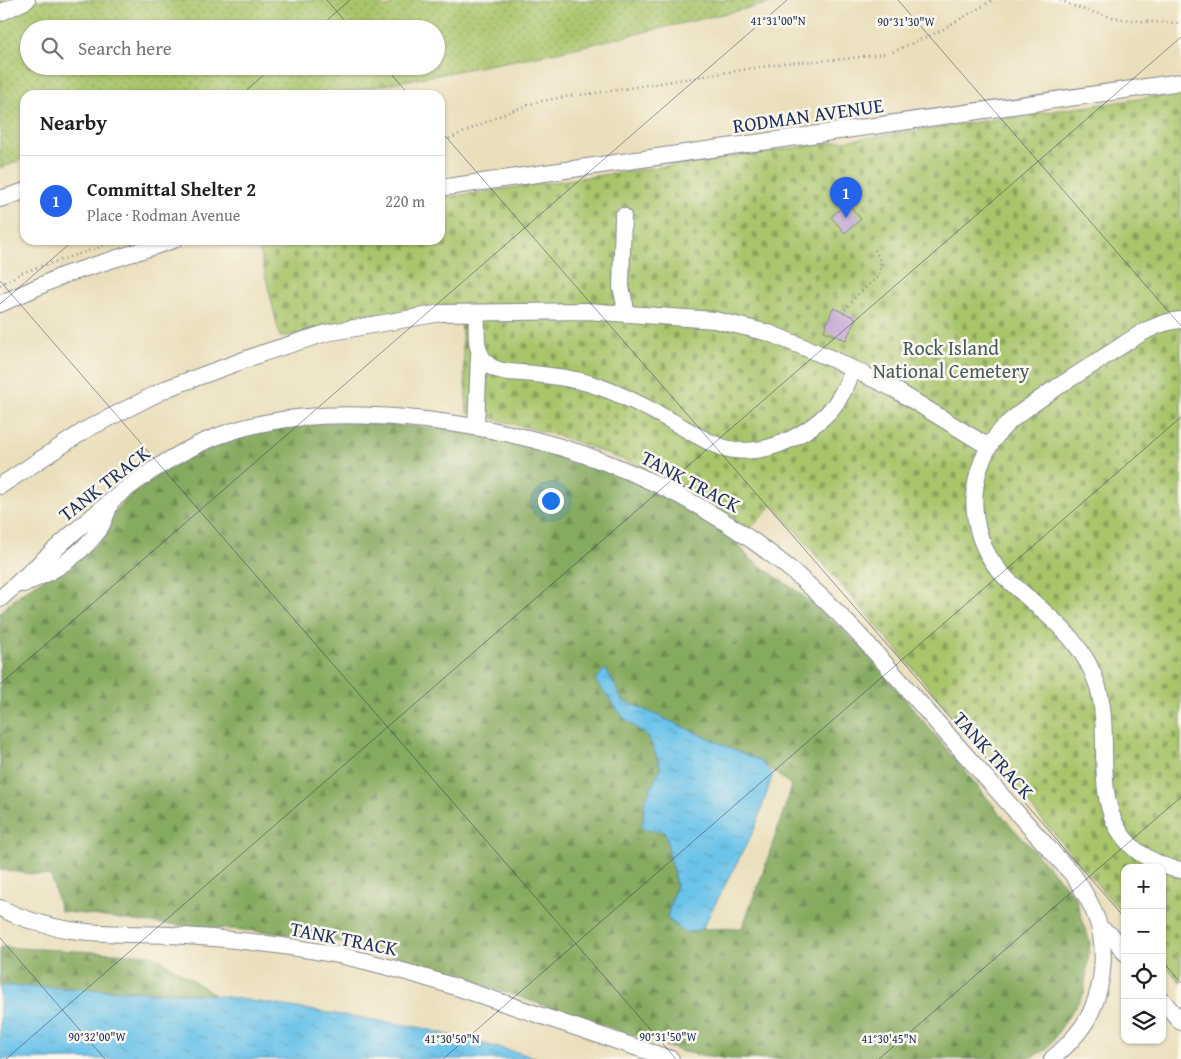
<!DOCTYPE html>
<html lang="en">
<head>
<meta charset="utf-8">
<style>
	body { margin:0; font-family:"Gentium Book Plus",serif; background:#f2f2f2; color:#202124 }
	.controls { position:absolute; right:15px; bottom:15px; display:grid; overflow:hidden; border-radius:10px; box-shadow:0 1px 4px #0004 }
	.controls button { width:45px; height:45px; display:grid; place-items:center; padding:0; border:0; border-bottom:1px solid #e0e0e0; background:#fff; color:#202124; font:25px sans-serif }
	.you { position:absolute; left:550px; top:500px; width:18px; height:18px; margin:-12px; border:4px solid #fff; border-radius:50%; background:#1a73e8; box-shadow:0 0 0 8px #1a73e833 }
	.badge { display:grid; place-items:center; width:32px; height:32px; border-radius:50%; background:#2563eb; color:#fff; font-size:16px; font-weight:700 }
	.pin { position:absolute; translate:-50% -41px; filter:drop-shadow(0 1px 2px #0008) }
	.pin::after { content:''; position:absolute; top:26px; width:18px; height:15px; background:inherit; clip-path:polygon(0 0,100% 0,50% 100%) }
	.list { margin:0; padding:0; list-style:none }
	h2 { display:flex; justify-content:space-between; align-items:center; height:65px; margin:0; padding:0 20px; font-size:21px }
	h2 small { font-size:16px; font-weight:400; color:#757577 }
	.list li { display:grid; grid-template-columns:32px 1fr auto; gap:15px; align-items:center; box-sizing:border-box; height:90px; padding:0 20px; border-top:1px solid #e0e0e0 }
	.list b { display:block; font-size:19px; white-space:nowrap }
	.list p { margin:0; font-size:16px; white-space:nowrap; color:#757577 }
	.list em { font-size:16px; font-style:normal; color:#757577 }
	.icon { flex:none; width:28px; height:28px; fill:none; stroke:currentColor; stroke-width:2; stroke-linecap:round; stroke-linejoin:round }
	.map { position:relative; flex:none; width:1181px; height:1059px; overflow:hidden }
	.search { position:absolute; background:#fff; box-shadow:0 1px 4px #0004; left:20px; top:20px; width:425px; height:55px; display:flex; align-items:center; gap:12px; box-sizing:border-box; padding:0 18px; border-radius:28px; color:#757577; font-size:19px }
	.panel { position:absolute; background:#fff; box-shadow:0 1px 4px #0004; left:20px; top:90px; width:425px; height:155px; border-radius:15px }
	.map>svg:first-child { display:block }
</style>
</head>
<body>
<div class="map">
<svg width="1181" height="1059" viewBox="0 0 1181 1059">
	<defs>
		<pattern id="grass-dots" width="8" height="8" patternUnits="userSpaceOnUse" patternTransform="scale(1.25)"><rect width="8" height="8" fill="#a9c56b"/><path d="M2 2h.1M6 6h.1" fill="none" stroke="#89a05b" stroke-width="1.8" stroke-linecap="round"/></pattern>
		<pattern id="forest-firs" width="22" height="20" patternUnits="userSpaceOnUse" patternTransform="scale(1.25)"><rect width="22" height="20" fill="#86aa5f"/><path d="M5 1l3.5 6h-7zM16 11l3.5 6h-7z" fill="#6d8b52"/></pattern>
		<pattern id="sand-dots" width="8" height="8" patternUnits="userSpaceOnUse" patternTransform="scale(1.25)"><rect width="8" height="8" fill="#eeda9e"/><path d="M2 2h.1M6 6h.1" fill="none" stroke="#ccbb8a" stroke-width="1.8" stroke-linecap="round"/></pattern>
		<pattern id="cemetery-stones" width="16" height="16" patternUnits="userSpaceOnUse" patternTransform="scale(1.25)"><rect width="16" height="16" fill="#a9c56b"/><path d="M2 7V4a2 2 0 0 1 4 0v3zM10 15v-3a2 2 0 0 1 4 0v3z" fill="#89a05b"/></pattern>
		<pattern id="water-ripples" width="26" height="14" patternUnits="userSpaceOnUse" patternTransform="scale(1.25)"><rect width="26" height="14" fill="#6bc3e9"/><path d="M2 4q2-2 4 0t4 0M15 11q2-2 4 0t4 0" fill="none" stroke="#579fc0"/></pattern>
	</defs>
	<rect width="100%" height="100%" fill="#fbf7ec"/>
	<filter id="ink" filterUnits="userSpaceOnUse"><feTurbulence type="fractalNoise" baseFrequency=".02" numOctaves="2"/><feDisplacementMap in="SourceGraphic" scale="10" xChannelSelector="R" yChannelSelector="G"/><feConvolveMatrix kernelMatrix="1 2 1 2 8 2 1 2 1" color-interpolation-filters="sRGB"/></filter>
	<filter id="wash" filterUnits="userSpaceOnUse"><feTurbulence type="fractalNoise" baseFrequency=".0096" numOctaves="4" result="noise"/><feDisplacementMap in="SourceGraphic" scale="20" xChannelSelector="R" yChannelSelector="G"/><feGaussianBlur stdDeviation="1.12" result="paint"/><feColorMatrix in="noise" values="0 0 0 0 0 0 0 0 0 0 0 0 0 0 0 0 0 1.4 0 .05"/><feComposite in="paint" operator="in"/></filter>
	<g filter="url(#wash)">
		<rect width="100%" height="100%" fill="#eadfbb"/>
		<path fill="url(#grass-dots)" stroke="#627a64" fill-rule="evenodd" d="M0,0h784l-227,52 -226,43h-306v64l-25,9zM29,29h407v37h-407z"/>
		<path fill="url(#forest-firs)" stroke="#506c5e" fill-rule="evenodd" d="M327,422l119,6 66,11 128,43 87,48 22,28 52,36 61,53 141,170 72,79 15,47 -6,50 -37,56 -19,10h-299l-46,-7 -319,-107 -96,-13 -117,-9 -91,-12 -9,-35 -51,-6v-257c25,-29 63,-43 93,-66 13,-9 17,-33 29,-44 58,-53 129,-73 205,-81zM606,669l15,31 139,61 32,25 -30,89 -20,53 -40,1 -17,4 -18,-15 9,-33 -11,-54 -23,-3 3,-27 16,-34 -12,-29 -24,-19z
			M0,947l154,8 61,40 -194,-9h-21z"/>
		<path fill="url(#sand-dots)" stroke="#84847e" d="M371,0h21l-1,6 -6,1z"/>
		<path fill="url(#cemetery-stones)" stroke="#627a64" d="M1181,93v890l-19,-22v-93h-37v49l-352,-412 -24,25 -58,-39 -51,-25 -80,-30 -93,-24 -7,-108 -180,33 -23,-97h183v-42z"/>
		<path fill="url(#water-ripples)" stroke="#4379a4" d="M606,669l16,31 138,61 13,13 -18,54 -53,101 -17,4 -18,-15 9,-33 -11,-53 -23,-4 3,-27 16,-34 -12,-29 -24,-19 -30,-39z
			M0,986h21l194,9 203,32 125,32h-543z"/>
		<g id="blocks">
			<path fill="#c2a5d3" d="M847,203l14,16 -16,14 -14,-16z
				M833,308l23,10 -10,22 -22,-9z"/>
		</g>
	</g>
	<g filter="url(#ink)">
		<use href="#blocks" fill-opacity="0" stroke="#82878c" stroke-width="1"/>
		<g fill="none" stroke-linecap="round" stroke-linejoin="round">
			<defs>
				<path id="minor" d="M0,13l27,-13
					M440,188l741,-106
					M0,199l25,-8
					M623,216l-2,71 6,27
					M0,304l64,-29 110,-35
					M477,313c0,18 -4,41 13,53 11,8 31,6 44,8 20,2 44,5 63,12 27,9 53,23 78,37 18,10 39,24 59,27 25,3 47,-4 68,-17 28,-17 39,-33 51,-63
					M1181,320c-29,2 -53,22 -77,37 -18,12 -36,23 -54,35 -18,13 -39,25 -53,43 -33,43 -30,106 10,144 36,34 76,58 91,108 16,56 -12,127 42,166 13,9 25,15 41,17
					M476,426l3,-71
					M0,486l87,-57 81,-41 95,-35 63,-20 115,-20 145,-2 129,9 54,13 61,25 64,31 95,58
					M23,584c29,-11 57,-28 76,-54 5,-8 8,-17 11,-26
					M0,599c24,-22 49,-44 73,-66 42,-36 77,-66 128,-90 65,-29 135,-31 205,-25 144,13 271,59 384,151 47,39 87,85 127,131 52,59 104,118 157,176 8,13 17,26 22,41 11,28 8,67 -5,95 -8,18 -24,34 -39,47
					M0,908c58,29 109,25 170,27 57,3 116,10 173,21 69,15 135,38 202,61 42,14 84,28 126,42
					M1100,928l12,8 13,17
					M1162,1000l19,22"/>
			</defs>
			<use href="#minor" stroke="#82878c" stroke-width="18"/>
			<path stroke="#82878c" stroke-width="2.5" stroke-dasharray="1 4" stroke-linecap="butt" d="M1060,0c40,19 77,22 121,23
				M440,143l66,-30 31,-11 32,-6 35,-4 181,-29 59,-4 46,-6 50,-22 53,-31
				M0,285l21,-12 100,-33
				M845,310l12,-15 22,-19 2,-13 -7,-15"/>
			<use href="#minor" stroke="#fff" stroke-width="16"/>
		</g>
	</g>
	<path fill="none" stroke="#1b2f5e" stroke-width="1" stroke-opacity="0.45" d="M327,0l25,29M898,0l283,326M317,29l33,-29M384,66l25,29M241,95l33,-29M440,130l685,788M0,281l676,778M0,304l74,-64M0,684l787,-684M0,938l105,121M1162,961l19,22M6,1059l1175,-1022M443,1059l738,-642M879,1059l302,-262"/>
	<g text-anchor="middle" dominant-baseline="central" stroke-width="5" stroke-linejoin="round" paint-order="stroke">
		<g font-size="20" fill="#1b2f5e" stroke="#fbf7ec">
			<text transform="translate(808 115) rotate(-8)">RODMAN AVENUE</text>
			<text transform="translate(691 481) rotate(28)">TANK TRACK</text>
			<text transform="translate(104 483) rotate(-38)">TANK TRACK</text>
			<text transform="translate(994 755) rotate(48)">TANK TRACK</text>
			<text transform="translate(344 938) rotate(11)">TANK TRACK</text>
		</g>
		<g font-size="20" fill="#465c62" stroke="#fbf7ec">
			<text x="951" y="347">Rock Island<tspan x="951" dy="23">National Cemetery</tspan></text>
		</g>
	</g>
	<g font-size="12" text-anchor="middle" fill="#1b2f5e" stroke="#fbf7ec" stroke-width="5" stroke-linejoin="round" paint-order="stroke">
		<text x="778" y="25">41°31'00"N</text>
		<text x="906" y="26">90°31'30"W</text>
		<text x="97" y="1041">90°32'00"W</text>
		<text x="668" y="1041">90°31'50"W</text>
		<text x="452" y="1043">41°30'50"N</text>
		<text x="889" y="1043">41°30'45"N</text>
	</g>
</svg>
<div class="controls">
<button>+</button>
<button>−</button>
<button><svg class="icon" aria-label="locate" viewBox="0 0 24 24"><circle cx="12" cy="12" r="6"/><path d="M12 2v4M12 18v4M2 12h4M18 12h4"/></svg></button>
<button><svg class="icon" aria-label="layers" viewBox="0 0 24 24"><path d="M12 4l9 5-9 5-9-5zM3 14l9 5 9-5"/></svg></button>
</div>
<div class="you"></div>
<div class="pin badge" style="left:846px;top:218px">1</div>
<div class="search"><svg class="icon" aria-label="search" viewBox="0 0 24 24"><circle cx="10" cy="10" r="6"/><path d="M15 15l6 6"/></svg>Search here</div>
<section class="panel">
<h2>Nearby<small></small></h2>
<ul class="list">
<li><span class="badge">1</span><div><b>Committal Shelter 2</b><p>Place · Rodman Avenue</p></div><em>220 m</em></li>
</ul>
</section>
</div>
</body>
</html>
